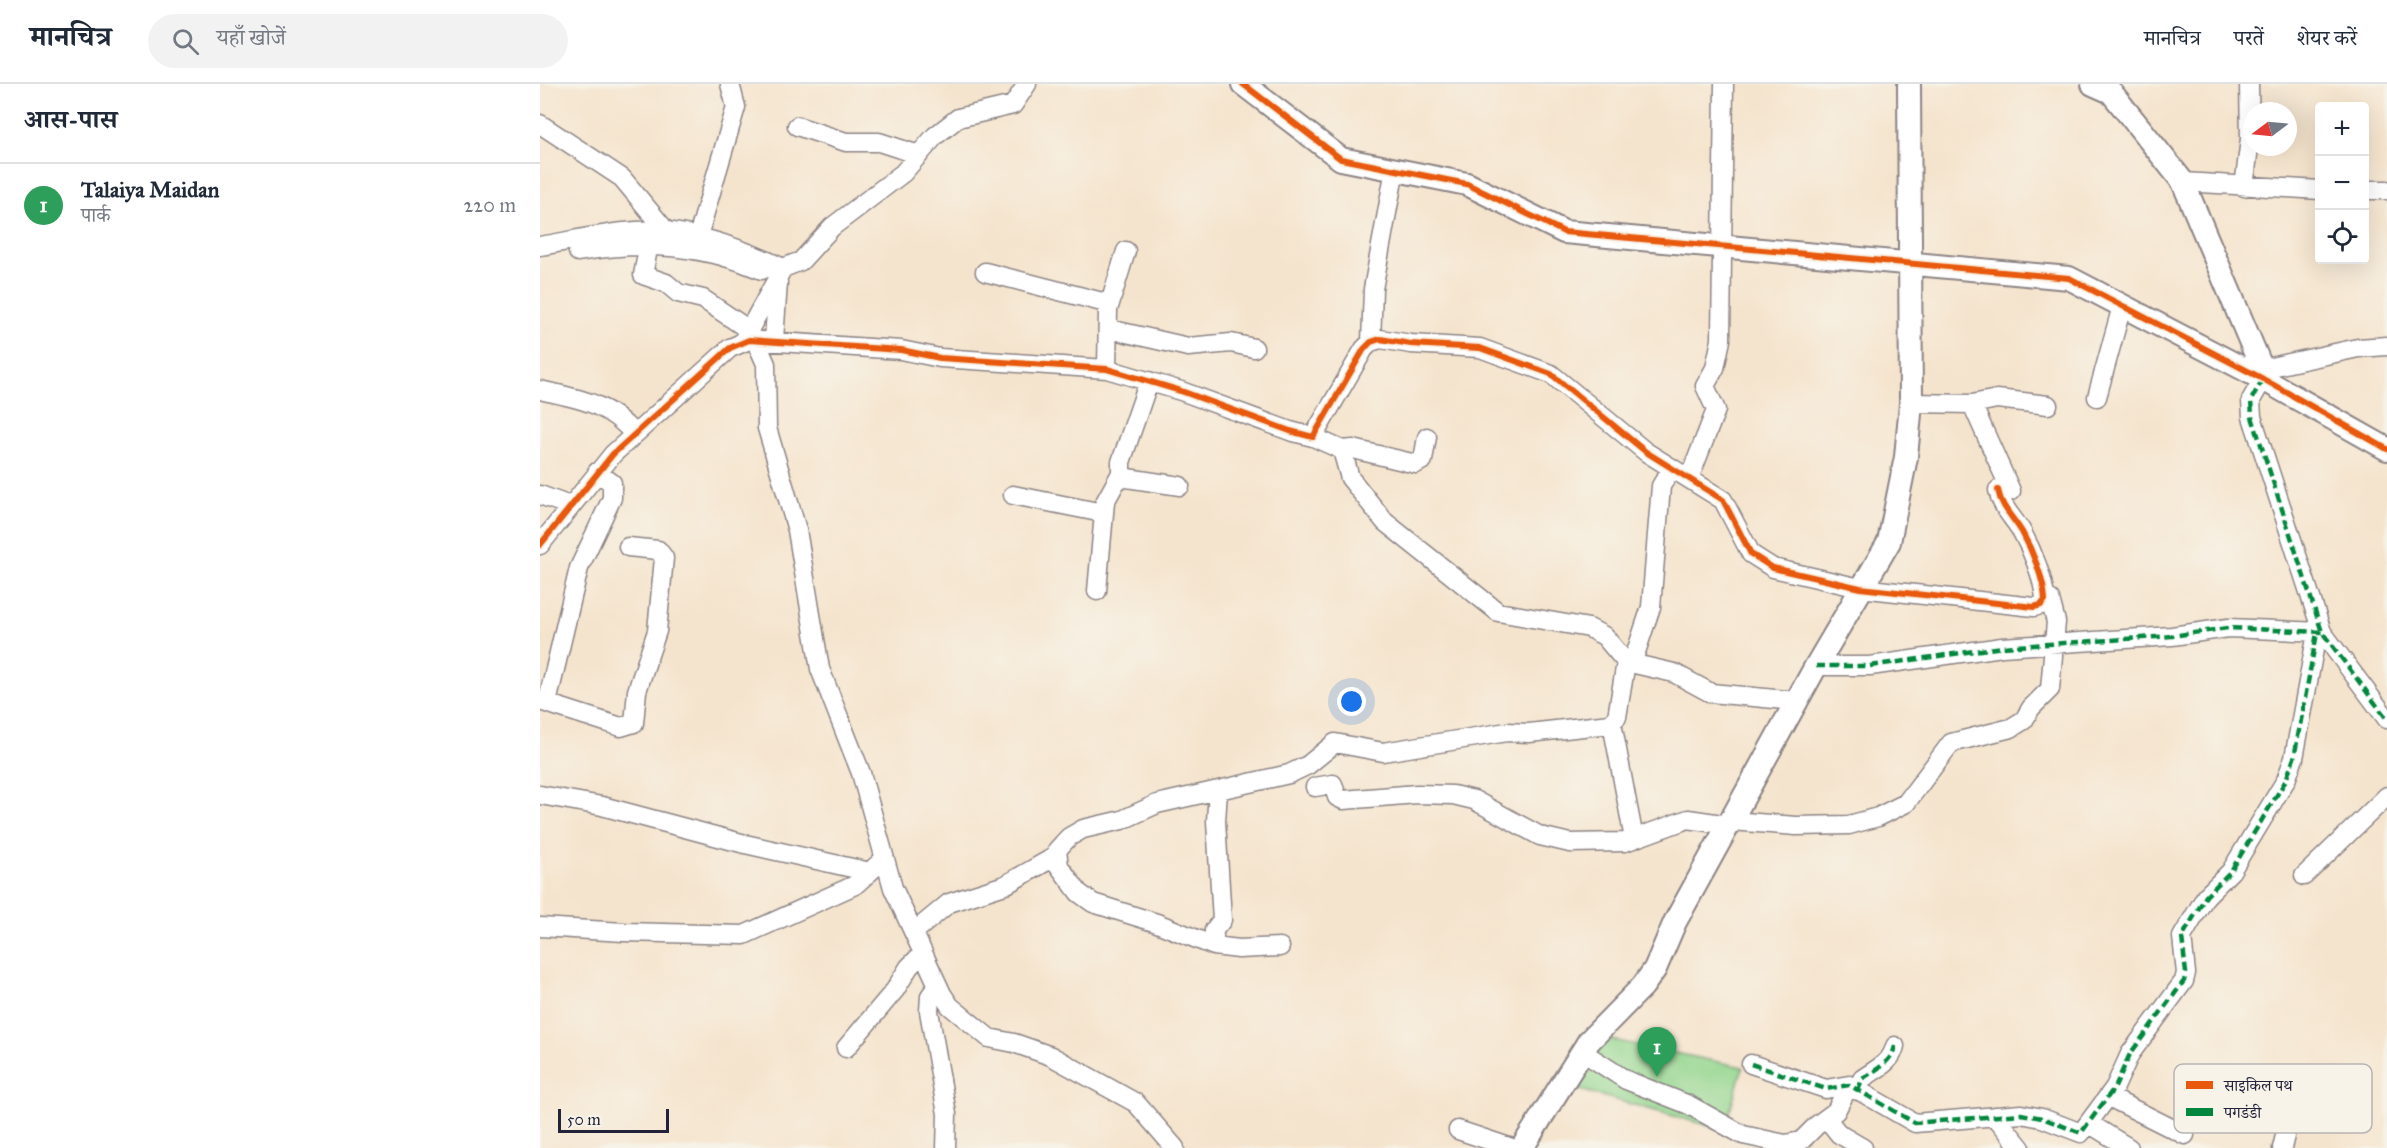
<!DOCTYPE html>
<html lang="hi">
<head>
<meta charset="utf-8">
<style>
	body { margin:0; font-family:"IM FELL Great Primer","Noto Serif Devanagari",serif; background:#f2f2f3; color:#1f2937 }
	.controls { position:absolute; right:18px; top:18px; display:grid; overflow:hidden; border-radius:6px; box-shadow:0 6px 24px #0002 }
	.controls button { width:54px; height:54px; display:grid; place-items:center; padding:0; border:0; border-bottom:2px solid #e0e1e3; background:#fff; color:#1f2937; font:30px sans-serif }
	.compass { position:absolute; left:1703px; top:18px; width:54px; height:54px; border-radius:50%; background:#fff; box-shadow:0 6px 24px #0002; rotate:254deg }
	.scale { position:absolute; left:18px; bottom:15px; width:111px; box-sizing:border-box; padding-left:6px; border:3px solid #22223b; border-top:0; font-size:16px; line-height:21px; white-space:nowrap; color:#22223b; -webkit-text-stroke:4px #f7f3e8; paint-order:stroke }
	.you { position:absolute; left:812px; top:618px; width:21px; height:21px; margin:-15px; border:4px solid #fff; border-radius:50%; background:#1a73e8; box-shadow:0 0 0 9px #1a73e833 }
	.badge { display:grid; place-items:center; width:39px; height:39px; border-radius:50%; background:#0b8043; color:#fff; font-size:20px; font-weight:700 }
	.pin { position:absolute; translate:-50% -50px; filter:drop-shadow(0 2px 3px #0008) }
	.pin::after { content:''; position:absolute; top:32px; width:21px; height:18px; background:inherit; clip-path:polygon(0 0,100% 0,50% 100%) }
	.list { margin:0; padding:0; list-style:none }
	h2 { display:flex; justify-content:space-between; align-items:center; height:78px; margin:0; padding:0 24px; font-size:26px }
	h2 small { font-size:20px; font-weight:400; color:#747a83 }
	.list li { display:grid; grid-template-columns:39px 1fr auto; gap:18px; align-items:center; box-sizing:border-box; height:84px; padding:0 24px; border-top:2px solid #e0e1e3 }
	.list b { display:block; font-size:22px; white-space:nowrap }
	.list p { margin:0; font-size:20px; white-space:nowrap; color:#747a83 }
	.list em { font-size:20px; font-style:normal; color:#747a83 }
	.icon { flex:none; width:33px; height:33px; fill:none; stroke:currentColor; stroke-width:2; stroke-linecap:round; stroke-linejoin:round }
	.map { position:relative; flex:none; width:1847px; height:1064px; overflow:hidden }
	header { display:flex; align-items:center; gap:36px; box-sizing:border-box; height:84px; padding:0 30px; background:#fff; border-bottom:2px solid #e0e1e3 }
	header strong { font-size:28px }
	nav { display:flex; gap:33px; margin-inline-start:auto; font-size:21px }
	.search { width:420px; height:54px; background:#f2f2f3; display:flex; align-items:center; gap:15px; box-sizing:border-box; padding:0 21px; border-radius:33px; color:#747a83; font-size:22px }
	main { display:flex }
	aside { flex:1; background:#fff }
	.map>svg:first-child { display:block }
</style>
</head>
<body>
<header>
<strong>मानचित्र</strong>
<div class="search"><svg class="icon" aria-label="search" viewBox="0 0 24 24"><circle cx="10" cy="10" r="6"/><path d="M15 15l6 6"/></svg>यहाँ खोजें</div>
<nav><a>मानचित्र</a><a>परतें</a><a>शेयर करें</a></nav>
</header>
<main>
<aside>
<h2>आस-पास<small></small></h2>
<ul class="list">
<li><span class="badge" style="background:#2e9e5b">1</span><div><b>Talaiya Maidan</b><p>पार्क</p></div><em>220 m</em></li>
</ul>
</aside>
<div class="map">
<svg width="1847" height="1064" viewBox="0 0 1847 1064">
	<rect width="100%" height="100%" fill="#f7f3e8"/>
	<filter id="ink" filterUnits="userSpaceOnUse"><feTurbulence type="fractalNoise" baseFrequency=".0167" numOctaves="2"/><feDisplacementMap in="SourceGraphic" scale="12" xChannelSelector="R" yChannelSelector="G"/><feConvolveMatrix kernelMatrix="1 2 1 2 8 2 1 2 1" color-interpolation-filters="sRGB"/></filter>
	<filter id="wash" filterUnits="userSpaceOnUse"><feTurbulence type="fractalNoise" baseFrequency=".008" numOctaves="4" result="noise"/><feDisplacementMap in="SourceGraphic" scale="24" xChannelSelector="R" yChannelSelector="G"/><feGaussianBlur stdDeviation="1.35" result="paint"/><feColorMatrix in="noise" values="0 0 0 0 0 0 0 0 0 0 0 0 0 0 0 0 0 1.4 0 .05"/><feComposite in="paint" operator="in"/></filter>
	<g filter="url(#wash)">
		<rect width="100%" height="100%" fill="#f5e4cd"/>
		<path fill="#93d68e" stroke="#5a7c64" stroke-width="1.5" d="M1063,954l140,29 -19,63 -158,-44z"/>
	</g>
	<g filter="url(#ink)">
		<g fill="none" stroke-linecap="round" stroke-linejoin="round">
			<defs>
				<path id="minor" d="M0,40l82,54 45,54
					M257,42l49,16h33l40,13
					M1643,98l137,8
					M1704,103l6,-48 -1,-55
					M1824,106h23
					M109,160l-6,31 23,8 12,10 25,6 46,31
					M0,162c43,-7 90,-20 133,-14 39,6 74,19 110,36
					M154,166l42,-143 -6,-23
					M38,168c64,-11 123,-8 184,18
					M445,188l125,32
					M569,245l79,18 43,-4 23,5
					M215,255l11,25 1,64 30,102 23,139 41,104 32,115 49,106 8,12 39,32 25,5 37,13 85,47 39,45
					M234,256l4,-58
					M203,257l40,-73 18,-7 31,-34 71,-54 32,-37 23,-18 55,-13 14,-21
					M831,258l2,-53 22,-120
					M567,285l1,-59 18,-59
					M1722,285l96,-21 29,-2
					M1723,295l-12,21 1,17 70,215 65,87
					M609,297l-28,81v11l6,5 53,8
					M0,306c39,9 67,12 94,44
					M1557,313l25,-91
					M1371,319l61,1 25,-5 51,6
					M1432,320l39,87
					M773,353l29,13 8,28 35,44 113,90 91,16 15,8 22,26 48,11 37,20 85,8
					M802,366l11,-1 63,15 7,-4 4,-23
					M1149,395l27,-69 -11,-24 10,-18 6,-28 3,-256
					M0,411l30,11
					M473,411l90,18
					M0,461l73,-91 117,-106 19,-8 152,10 39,8 167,11 74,22 109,40 23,6 51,-88 7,-7 9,-3 31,5 69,4 71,26 95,78 77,48 28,54 22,14 87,20 174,19 7,-2 4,-5c-1,-21 -13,-50 -23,-68 -9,-15 -21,-25 -24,-42
					M557,507l8,-89 16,-29
					M1092,580l19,-57 10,-121 11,-18
					M1276,582h54l132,-19 170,-11 56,-8 94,4
					M0,617l81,26 13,-4 3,-32 20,-60 7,-73 -6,-8 -30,-3
					M7,619l32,-135 33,-70v-15l-15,-11
					M1072,639l22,116
					M775,703l18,-3 4,13 6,3 74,-6 36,1 21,5 66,36 30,7 55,-1 63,-23 41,6
					M0,711l62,11 143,38 125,28
					M1191,737l65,5 53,-1 29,-8 28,-14 45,-60 60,-15 13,-8 7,-12 19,-19 6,-67 -6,-23
					M1764,792l83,-80
					M0,843l84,5 120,3 111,-50 29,-26
					M374,848l35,-29 56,-18 51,-29
					M674,862v-16l8,-10 -6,-99 2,-30
					M740,863l-41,2 -25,-3 -57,-23 -64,-20 -14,-10 -20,-27 -2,-16 12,-13 14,-8 39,-9 35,-16 132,-30 19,-9 27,-22 48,9 124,-20 22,1 81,-9 7,-7 9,-55
					M398,901l-8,11 -1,15 18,103 -1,34
					M306,964l49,-58 14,-23 14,-14
					M1041,967l45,29 63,25 54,30 42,9 16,-3 16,-16 19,-14 13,-26
					M1211,980l75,25 23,-4 66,38 106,-9 21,4 39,15 34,-46 15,-33 54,-73 2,-8 -4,-36 24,-41 25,-25 55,-91 8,-22 23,-125
					M1318,1007l4,-12c12,-9 30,-16 33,-33
					M1569,1013l76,38
					M1455,1032l26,32
					M1287,1035l12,15 24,14
					M1550,1040l39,24
					M918,1046l54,18
					M1742,1064l7,-29"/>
				<path id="tertiary" d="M703,0l98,75 126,25 97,48 505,46 194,101 124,70
					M1553,0l18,8 72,90 79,187 1,10
					M982,1064l67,-107 54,-55 12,-17 20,-47 141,-256 73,-124 17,-85 5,-54 -2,-319"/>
			</defs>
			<use href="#minor" stroke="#8c8384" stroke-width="21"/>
			<use href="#tertiary" stroke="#8c8384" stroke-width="26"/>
			<use href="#minor" stroke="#fff" stroke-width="18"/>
			<use href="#tertiary" stroke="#fff" stroke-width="22"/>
			<path stroke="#00873e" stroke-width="4.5" stroke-dasharray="9 4.5" stroke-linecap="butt" d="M1723,295l-12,21 1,17 70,215 65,87
				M1276,582h54l132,-19 170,-11 56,-8 94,4
				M1211,980l75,25 23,-4 66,38 106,-9 21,4 39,15 34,-46 15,-33 54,-73 2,-8 -4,-36 24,-41 25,-25 55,-91 8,-22 23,-125
				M1318,1007l4,-12c12,-9 30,-16 33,-33"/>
			<defs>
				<path id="cycleway" d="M703,0l98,75 126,25 97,48 505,46 194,101 124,70
					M0,461l73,-91 117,-106 19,-8 152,10 39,8 167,11 74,22 109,40 23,6 51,-88 7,-7 9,-3 31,5 69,4 71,26 95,78 77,48 28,54 22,14 87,20 174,19 7,-2 4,-5c-1,-21 -13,-50 -23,-68 -9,-15 -21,-25 -24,-42"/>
			</defs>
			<use href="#cycleway" stroke="#f7f3e8" stroke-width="10"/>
			<use href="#cycleway" stroke="#e8590c" stroke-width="6"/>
		</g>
	</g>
	<rect x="1634" y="980" width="198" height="69" rx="9" fill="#f7f3e8" stroke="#b7b4b4" stroke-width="1.5"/>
	<rect x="1646" y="997" width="27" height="8" fill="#e8590c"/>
	<rect x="1646" y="1024" width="27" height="8" fill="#00873e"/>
	<g font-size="16" fill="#22223b">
		<text x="1684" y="1007">साइकिल पथ</text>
		<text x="1684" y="1034">पगडंडी</text>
	</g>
</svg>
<div class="controls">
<button>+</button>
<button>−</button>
<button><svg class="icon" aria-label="locate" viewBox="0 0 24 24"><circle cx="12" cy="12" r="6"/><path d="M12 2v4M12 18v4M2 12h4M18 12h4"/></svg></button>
</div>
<svg class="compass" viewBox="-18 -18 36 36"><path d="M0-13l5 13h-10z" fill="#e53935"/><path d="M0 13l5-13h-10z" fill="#747a83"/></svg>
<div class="scale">50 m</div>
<div class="you"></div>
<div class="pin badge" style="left:1117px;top:993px;background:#2e9e5b">1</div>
</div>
</main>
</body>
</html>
